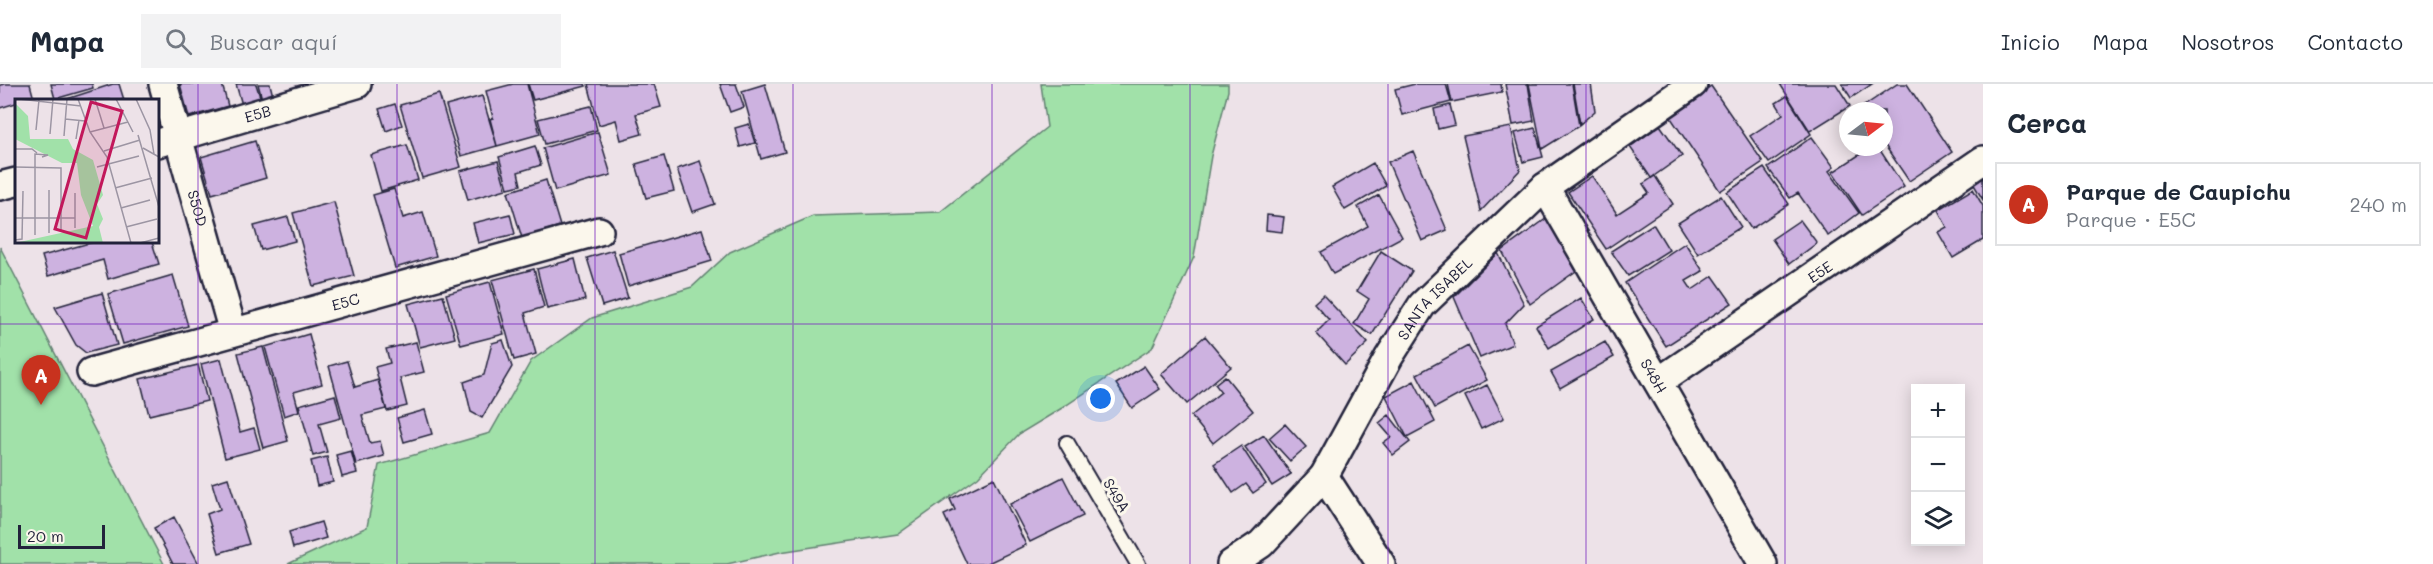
<!DOCTYPE html>
<html lang="es">
<head>
<meta charset="utf-8">
<style>
	body { margin:0; font-family:Mali,sans-serif; background:#f2f2f3; color:#1f2937 }
	.controls { position:absolute; right:18px; bottom:18px; display:grid; overflow:hidden; border-radius:0px; box-shadow:0 3px 15px #0003 }
	.controls button { width:54px; height:54px; display:grid; place-items:center; padding:0; border:0; border-bottom:2px solid #e0e1e3; background:#fff; color:#1f2937; font:30px sans-serif }
	.compass { position:absolute; left:1839px; top:18px; width:54px; height:54px; border-radius:50%; background:#fff; box-shadow:0 3px 15px #0003; rotate:74deg }
	.scale { position:absolute; left:18px; bottom:15px; width:87px; box-sizing:border-box; padding-left:6px; border:3px solid #22223b; border-top:0; font-size:16px; line-height:21px; white-space:nowrap; color:#22223b; -webkit-text-stroke:4px #fbf7ec; paint-order:stroke }
	.you { position:absolute; left:1101px; top:315px; width:21px; height:21px; margin:-15px; border:4px solid #fff; border-radius:50%; background:#1a73e8; box-shadow:0 0 0 9px #1a73e833 }
	.badge { display:grid; place-items:center; width:39px; height:39px; border-radius:50%; background:#c8321e; color:#fff; font-size:20px; font-weight:700 }
	.pin { position:absolute; translate:-50% -50px; filter:drop-shadow(0 2px 3px #0008) }
	.pin::after { content:''; position:absolute; top:32px; width:21px; height:18px; background:inherit; clip-path:polygon(0 0,100% 0,50% 100%) }
	.list { margin:0; padding:0; list-style:none }
	h2 { display:flex; justify-content:space-between; align-items:center; height:78px; margin:0; padding:0 24px; font-size:26px }
	h2 small { font-size:20px; font-weight:400; color:#747a83 }
	.list li { display:grid; grid-template-columns:39px 1fr auto; gap:18px; align-items:center; box-sizing:border-box; height:84px; margin:0 12px 12px; padding:0 12px; border:2px solid #e0e1e3; border-radius:0px }
	.list b { display:block; font-size:22px; white-space:nowrap }
	.list p { margin:0; font-size:20px; white-space:nowrap; color:#747a83 }
	.list em { font-size:20px; font-style:normal; color:#747a83 }
	.icon { flex:none; width:33px; height:33px; fill:none; stroke:currentColor; stroke-width:2; stroke-linecap:round; stroke-linejoin:round }
	.map { position:relative; flex:none; width:1983px; height:480px; overflow:hidden }
	header { display:flex; align-items:center; gap:36px; box-sizing:border-box; height:84px; padding:0 30px; background:#fff; border-bottom:2px solid #e0e1e3 }
	header strong { font-size:28px }
	nav { display:flex; gap:33px; margin-inline-start:auto; font-size:21px }
	.search { width:420px; height:54px; background:#f2f2f3; display:flex; align-items:center; gap:15px; box-sizing:border-box; padding:0 21px; border-radius:0px; color:#747a83; font-size:22px }
	main { display:flex }
	aside { flex:1; background:#fff }
	.map>svg:first-child { display:block }
</style>
</head>
<body>
<header>
<strong>Mapa</strong>
<div class="search"><svg class="icon" aria-label="search" viewBox="0 0 24 24"><circle cx="10" cy="10" r="6"/><path d="M15 15l6 6"/></svg>Buscar aquí</div>
<nav><a>Inicio</a><a>Mapa</a><a>Nosotros</a><a>Contacto</a></nav>
</header>
<main>
<div class="map">
<svg width="1983" height="480" viewBox="0 0 1983 480">
	<rect width="100%" height="100%" fill="#ede2e8"/>
	<filter id="ink" filterUnits="userSpaceOnUse"><feTurbulence type="fractalNoise" baseFrequency=".0167" numOctaves="2"/><feDisplacementMap in="SourceGraphic" scale="12" xChannelSelector="R" yChannelSelector="G"/><feConvolveMatrix kernelMatrix="1 2 1 2 8 2 1 2 1" color-interpolation-filters="sRGB"/></filter>
	<g filter="url(#ink)">
		<path fill="#a1e1a9" stroke="#628272" stroke-width="1.5" d="M1041,0h187v7l-17,65 -17,101 -42,91 -90,60 -43,26 -41,43 -80,57 -118,18 -53,12h-439l79,-37 12,-62 111,-32 41,-72 61,-43 100,-31 38,-35 83,-36 127,-4 107,-85z
			M0,163l164,317h-164z"/>
		<path fill="#cdb2e0" stroke="#22223b" stroke-width="1.5" d="M5,0h25l4,15 -18,1v3l-16,5v-23z
			M51,0h41l1,4 -38,11z
			M113,0h6l5,16h-60z
			M180,0h42l6,22 -39,11z
			M236,0h20l5,16 -19,5z
			M258,0h12l3,12 -11,3z
			M513,0h14l13,50 -43,12 -7,-27 3,-1 -7,-27z
			M528,0h57l1,2 -53,14z
			M588,0h66l7,23 -25,7 6,20 -21,6 -5,-20 -17,5z
			M720,0h16l8,23 -14,5z
			M765,0l20,68 -24,7 -19,-68z
			M1415,0h31l5,18 -49,13 -7,-26z
			M1448,0h53l1,8 -50,10z
			M1505,0h23l6,37 -21,4z
			M1529,0h43l7,42 -37,23z
			M1573,0h18l4,27 -15,13z
			M1780,0h56l14,22 -40,25z
			M1842,0h30l-21,14z
			M1897,0h10l45,68 -43,29 -25,-37v-33h-22l-1,-3z
			M1711,2l52,76 -43,29 -51,-76z
			M439,10l22,73 -39,11 -22,-73z
			M482,12l15,50 -36,10 -15,-50z
			M1787,12l24,38 -42,29 -19,-27 33,-22 -7,-11z
			M395,20l7,21 -16,6 -7,-22z
			M1450,21l5,20 -17,4 -4,-20z
			M591,22l6,24 -52,14 -7,-25z
			M749,40l6,19 -15,4 -5,-19z
			M1660,41l22,31 -31,22 -21,-31z
			M1511,43l9,43 -39,41 -18,-75z
			M1535,44l8,29 -20,5 -8,-29z
			M598,48l13,43 -56,16 -12,-43z
			M1812,53l22,30 -5,4 30,42 -31,23 -30,-43 -8,5 -22,-30z
			M255,57l11,37 -54,16 -11,-37z
			M407,61l11,35 -37,11 -10,-36z
			M535,62l6,19 -23,7 3,13 -13,3 -9,-31z
			M1871,63h7l26,40 -42,28 -29,-43z
			M1413,67l34,79 -25,11 -34,-79z
			M664,72l10,35 -28,7 -10,-34z
			M498,77l8,28 -38,11 -8,-29z
			M700,77l15,43 -23,8 -15,-43z
			M1373,79l13,23 -41,24 -13,-23z
			M1764,84l25,36 -38,25 -24,-37z
			M1592,92l25,38 32,-21 -6,-9 12,-8 18,28 -67,45 -38,-57z
			M1983,93v23l-10,-17z
			M546,96l14,46 -38,12 -14,-46z
			M394,105l9,29 20,-6 13,44 -41,12 -22,-73z
			M1973,105l10,17v34l-30,18 -15,-26 9,-5 -9,-17z
			M1379,111l23,42 -69,37 -12,-22 47,-26 -10,-19z
			M1721,112l20,31 -43,27 -20,-31z
			M334,118l20,74 -41,10 -20,-73z
			M510,130l5,20 -37,9 -5,-20z
			M1267,131l17,2 -2,15 -16,-2z
			M288,133l7,24 -34,9 -7,-24z
			M1547,134l29,53 -46,33 -28,-53z
			M1800,136l17,23 -28,21 -17,-25z
			M1653,140l16,26 -41,26 -17,-25z
			M702,145l10,32 -84,25 -9,-33z
			M93,158h59l7,22 -51,15 -5,-19 -55,16 -6,-20z
			M1685,159l18,28 -17,10 6,9 21,-14 19,27 -66,43 -41,-63z
			M613,166l15,48 -26,8 -15,-48z
			M1381,167l31,20 -40,64 -18,-11 15,-25 -12,-8z
			M1498,169l26,51 -19,20 8,20 -33,14 -26,-61z
			M575,175l10,41 -38,9 -10,-40z
			M534,185l10,38 -19,6 11,41 -22,6 -22,-80z
			M173,191l15,51 -65,18 -15,-50z
			M490,198l14,52 -43,11 -15,-51z
			M102,209l15,52 -31,8 -10,-8 -21,-38z
			M443,211l12,43 -35,9 -12,-43z
			M1323,211l45,48 -23,22 -29,-32 13,-13 -15,-17z
			M1581,214l13,21 -45,29 -13,-22z
			M309,250l13,50 -28,8 5,19 -15,5 -19,-69z
			M1205,252l26,31 -44,37 -26,-30z
			M503,256l9,27 -30,51 -11,-6 -7,-30 20,-7 8,-32z
			M416,258l8,30 -24,6 7,28 -20,5 -12,-44 15,-4 -4,-14z
			M1605,258l9,15 -54,31 -9,-16z
			M1468,262l19,34 -52,28 -18,-34z
			M263,263l25,94 -25,7 -25,-95z
			M221,275l19,73 14,-4 6,21 -35,9 -24,-94z
			M347,277l8,26 23,-7 8,29 -24,6 8,28 10,-2 4,15 -28,8 -27,-98z
			M198,281l9,36 -58,14 -9,-36z
			M1144,282l16,23 -28,19 -16,-24z
			M1225,292l28,35 -40,32 -22,-27 30,-24 -6,-8z
			M1414,297l21,41 -28,15 -21,-41z
			M1487,301l17,33 -23,11 -16,-33z
			M335,311l6,23 -22,6 8,28 -14,4 -14,-51z
			M425,326l7,24 -28,8 -7,-24z
			M1389,331l21,27 -17,13 -10,-12 8,-6 -12,-14z
			M1285,340l21,23 -16,14 -21,-23z
			M1264,351l27,39 -19,12 -27,-39z
			M1241,362l25,38 -13,9 -7,-9 -13,9 -19,-29z
			M351,367l6,22 -15,4 -6,-22z
			M327,373l6,25 -16,4 -6,-25z
			M1063,393l20,39 -53,26 -20,-38z
			M228,394l21,66 -30,9 -12,-39 13,-5 -8,-26z
			M994,394l32,67 -40,19h-19l-23,-49 11,-5 -5,-11z
			M174,433l25,47h-26l-19,-36z
			M321,438l5,16 -33,10 -4,-16z"/>
		<g fill="none" stroke-linecap="round" stroke-linejoin="round">
			<defs>
				<path id="lane" d="M1067,359l71,121"/>
				<g id="street">
					<path id="s1" d="M163,0l70,248"/>
					<path id="s2" d="M158,59l199,-59"/>
					<path d="M0,102l16,-4"/>
					<path id="s3" d="M1545,103l218,377"/>
					<path id="s4" d="M91,288l508,-141"/>
					<path id="s5" d="M1658,298l325,-222"/>
					<path d="M1324,392l57,88"/>
					<path id="s6" d="M1231,480l30,-20 63,-68 65,-119 33,-52 123,-118 148,-103"/>
				</g>
			</defs>
			<use href="#lane" stroke="#22223b" stroke-width="18"/>
			<use href="#street" stroke="#22223b" stroke-width="32"/>
			<use href="#lane" stroke="#fbf7ec" stroke-width="14"/>
			<use href="#street" stroke="#fbf7ec" stroke-width="27"/>
		</g>
	</g>
	<path fill="none" stroke="#7b2cbf" stroke-width="1.5" stroke-opacity="0.55" d="M198,0v480M397,0v480M595,0v480M793,0v480M992,0v480M1190,0v480M1388,0v480M1586,0v480M1785,0v480M0,240h1983"/>
	<g text-anchor="middle" dominant-baseline="central" stroke-width="6" stroke-linejoin="round" paint-order="stroke">
		<g font-size="15" fill="#22223b" stroke="#fbf7ec">
			<text stroke="none"><textPath href="#s2" startOffset="104">E5B</textPath></text>
			<text stroke="none"><textPath href="#s1" startOffset="129">S50D</textPath></text>
			<text stroke="none"><textPath href="#s5" startOffset="196">E5E</textPath></text>
			<text stroke="none"><textPath href="#s6" startOffset="339">SANTA ISABEL</textPath></text>
			<text stroke="none"><textPath href="#s4" startOffset="264">E5C</textPath></text>
			<text stroke="none"><textPath href="#s3" startOffset="218">S48H</textPath></text>
			<text transform="translate(1117 411) rotate(59)">S49A</text>
		</g>
	</g>
	<g transform="translate(15 15)">
		<rect width="144" height="144" fill="#ede2e8"/>
		<path d="M0,4l13,13 2,23h38l5,10 20,11 10,35 -6,9 6,15 -4,8 4,16h-88l78,-17 -12,-31 -4,-32h-15l-47,-24z" fill="#a1e1a9"/>
		<path fill="none" stroke="#9c95a3" stroke-width="1.5" d="M4,0l62,7M63,0l12,33 17,25 24,86M80,0l9,29M101,0l17,33M121,0l14,31 4,24M50,20l20,2M21,31l3,-30M75,33l38,-10M35,35l3,-35M123,36l21,72M49,37l3,-37M61,40l3,-19M128,49l16,9M0,50h17l5,4M89,52l36,-11M0,68l46,1v63M82,68l42,-11M100,89l37,-10M106,109l29,-8M0,119h60M111,128l31,-8M60,129v-35M34,134v-43M20,136v-81l13,1 -6,2M0,141l7,-1 1,-48M125,144l19,-5"/>
		<path fill="#c2185b" fill-opacity="0.15" stroke="#c2185b" stroke-width="3" d="M76,3l31,9 -36,127 -31,-9z"/>
		<rect width="144" height="144" fill="none" stroke="#22223b" stroke-width="3"/>
	</g>
</svg>
<div class="controls">
<button>+</button>
<button>−</button>
<button><svg class="icon" aria-label="layers" viewBox="0 0 24 24"><path d="M12 4l9 5-9 5-9-5zM3 14l9 5 9-5"/></svg></button>
</div>
<svg class="compass" viewBox="-18 -18 36 36"><path d="M0-13l5 13h-10z" fill="#e53935"/><path d="M0 13l5-13h-10z" fill="#747a83"/></svg>
<div class="scale">20 m</div>
<div class="you"></div>
<div class="pin badge" style="left:41px;top:321px">A</div>
</div>
<aside>
<h2>Cerca<small></small></h2>
<ul class="list">
<li><span class="badge">A</span><div><b>Parque de Caupichu</b><p>Parque · E5C</p></div><em>240 m</em></li>
</ul>
</aside>
</main>
</body>
</html>
